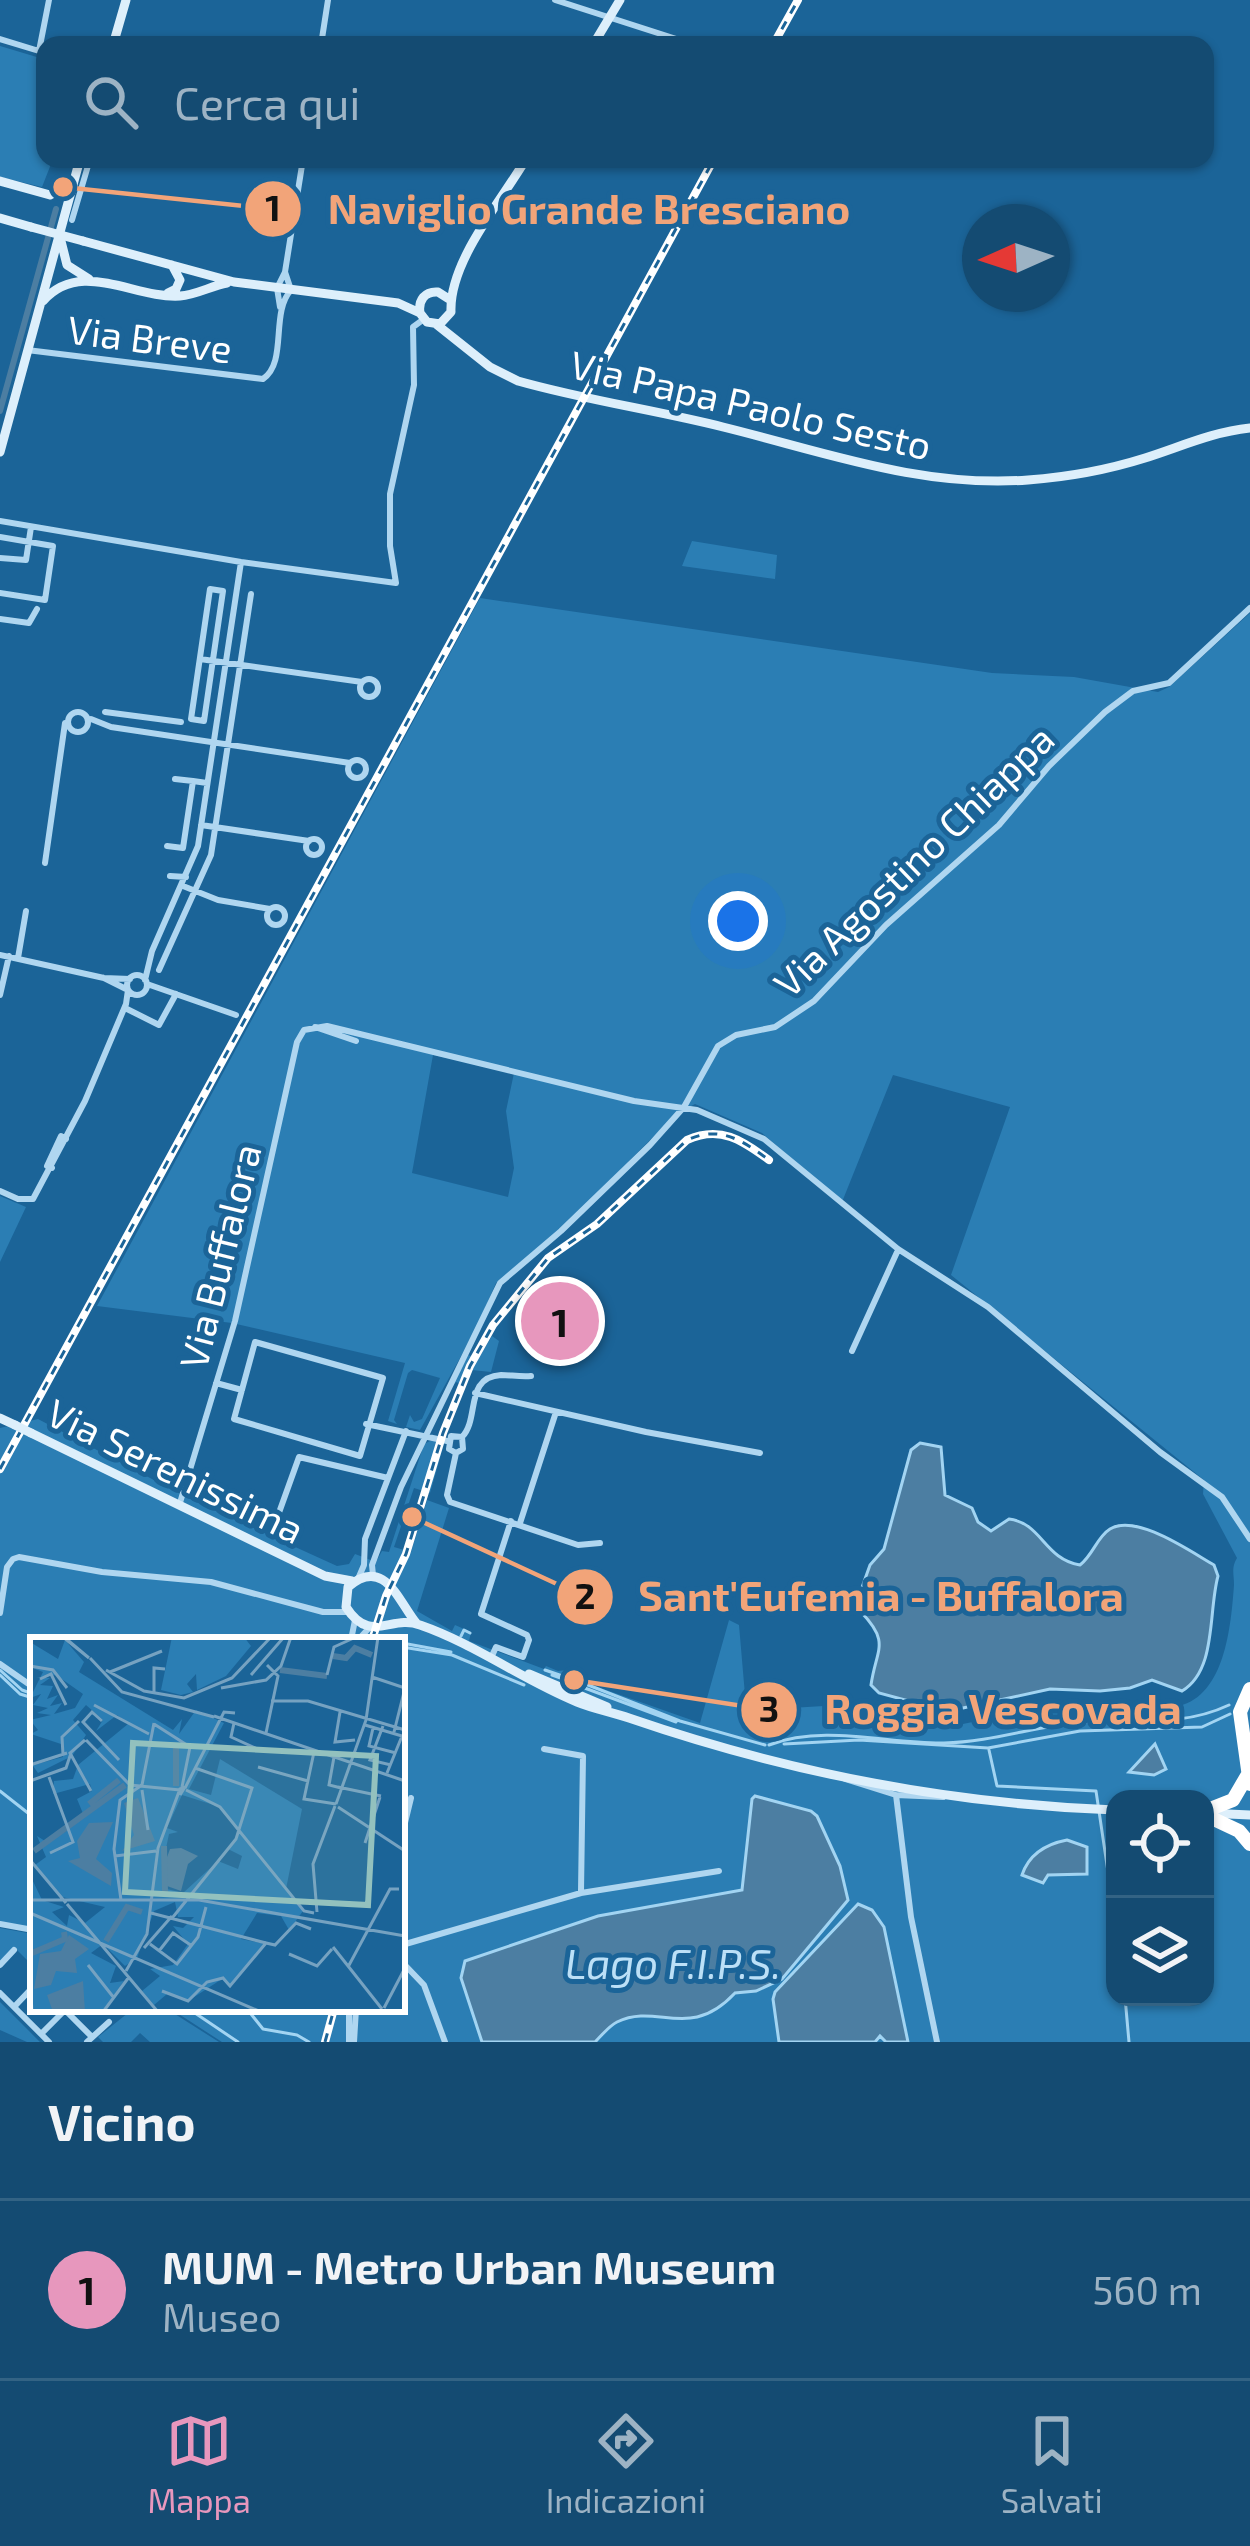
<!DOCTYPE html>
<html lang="it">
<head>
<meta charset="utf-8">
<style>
	body { margin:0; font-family:"Exo 2",sans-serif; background:#21557a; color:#f1f3f6 }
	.controls { position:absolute; right:36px; bottom:36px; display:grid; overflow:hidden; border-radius:24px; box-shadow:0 3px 9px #0004 }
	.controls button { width:108px; height:108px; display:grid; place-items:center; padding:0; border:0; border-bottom:3px solid #336384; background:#144b72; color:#f1f3f6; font:60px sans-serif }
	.compass { position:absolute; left:962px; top:204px; width:108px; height:108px; border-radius:50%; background:#144b72; box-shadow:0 3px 9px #0004; rotate:267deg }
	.you { position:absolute; left:738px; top:921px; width:42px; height:42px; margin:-30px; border:9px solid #fff; border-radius:50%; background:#1a73e8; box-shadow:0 0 0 18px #1a73e833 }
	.badge { display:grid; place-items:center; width:78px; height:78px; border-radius:50%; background:#e797bd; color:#111; font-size:39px; font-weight:700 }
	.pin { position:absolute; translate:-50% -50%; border:6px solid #fff; box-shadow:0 3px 12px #0006 }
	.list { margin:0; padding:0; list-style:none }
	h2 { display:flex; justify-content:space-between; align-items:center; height:156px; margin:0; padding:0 48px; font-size:51px }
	h2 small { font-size:39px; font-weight:400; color:#9db3c4 }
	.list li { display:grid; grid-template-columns:78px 1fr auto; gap:36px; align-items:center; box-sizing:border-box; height:180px; padding:0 48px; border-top:3px solid #336384 }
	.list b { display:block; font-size:45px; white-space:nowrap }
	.list p { margin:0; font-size:39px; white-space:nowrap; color:#9db3c4 }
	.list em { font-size:39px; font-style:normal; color:#9db3c4 }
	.icon { flex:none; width:66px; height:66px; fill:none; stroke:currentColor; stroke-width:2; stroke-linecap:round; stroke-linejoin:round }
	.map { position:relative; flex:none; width:1250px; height:2042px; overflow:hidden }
	.search { position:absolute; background:#144b72; box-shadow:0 3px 9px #0004; left:36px; right:36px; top:36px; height:132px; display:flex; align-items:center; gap:30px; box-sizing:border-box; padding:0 42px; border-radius:24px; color:#9db3c4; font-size:45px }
	.sheet { height:336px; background:#144b72 }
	nav { display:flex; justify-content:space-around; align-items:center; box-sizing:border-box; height:168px; border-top:3px solid #336384; background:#144b72; font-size:33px; color:#9db3c4 }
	nav a { display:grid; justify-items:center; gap:6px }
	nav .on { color:#e797bd }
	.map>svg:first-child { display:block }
</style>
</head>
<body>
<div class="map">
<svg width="1250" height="2042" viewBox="0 0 1250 2042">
	<rect width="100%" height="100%" fill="#1b6498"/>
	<path fill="#2b7eb4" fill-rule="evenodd" d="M0,46l40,12 5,-4v105h8l-11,28 -42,-10z
		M692,541l85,14 -2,24 -93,-13z
		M480,598l512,75 82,4 84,15 11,-5 81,-74v1429h-1028l-51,-33h231v-369h-369v288l-33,-6v-494l38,-9 152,80 147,67 12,-2 6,-10 21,8 6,-11 7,1 35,-108 8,-4 12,4 -14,49 -16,-5 -20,59 17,5 16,-52 22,8 -32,103 35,20 3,-6 16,7 -2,9 75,28 2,-3 12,5 20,-2 -3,10 125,44 29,-103 10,5 6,70 5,8 24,6 83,-5 61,19 35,3 108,-22 118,2c46,-11 52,-80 55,-121 0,-12 -3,-17 3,-27l-34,-64 1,-14 -253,-205 59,-168 -117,-32 -51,127 -80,-69 -67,-29 -19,10 -116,116 -64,53 -22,50 -54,97 -14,-3 4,-12 4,7 8,-3 18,-41 -28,-8 -4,3 -14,47 3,4 -9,-3 17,-58 -173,-40 -135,-17zM433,1055l81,18 -8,38 8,57 -6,29 -96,-24zM1115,1799h90v198h-90z
		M0,1196l26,11 -26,55z
		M492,1336l7,5 -8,31 -19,-2 -7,16 -9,-4 -4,5 16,-32 10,4z
		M0,1928l33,6v32l-17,-17 -16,16z
		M0,2002l40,40h-13l-27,-12z
		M133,2009h34l52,33h-69l-10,-9 -9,9h-28l-5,-5z"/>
	<path fill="#4c7ea2" stroke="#a2d4f2" stroke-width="3" d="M920,1443l21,4 4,48 27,13 6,14 13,9 18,-12c33,4 35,40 71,46 13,-10 17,-28 30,-36 26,-16 81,23 104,36l4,11c-10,36 -1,94 -36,115l-30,-11 -22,8 -30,3 -50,-2 -87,19 -32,-1 -52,-14 -8,-8c5,-36 20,-42 -10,-73l-1,-19 10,-28 14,-16 27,-99z
		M1155,1744l11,25 -12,6 -25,-3z
		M755,1796l56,15 6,5 23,50 8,34 -66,79 -26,12 -21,2c-46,49 -77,9 -118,29 -8,4 -15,13 -22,20h-113l-21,-64 4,-17 133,-45 144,-26 10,-91z
		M1067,1840l20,7v27l-39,1 -5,8 -21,-8c7,-21 24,-31 45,-35z
		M858,1904l14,6 12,17 24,115h-22l-6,-6 -5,6h-96l-6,-43 2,-7z"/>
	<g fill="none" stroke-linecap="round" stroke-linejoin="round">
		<path stroke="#a2d4f2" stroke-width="3" d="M461,1636l3,-6 6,3
			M402,1643l49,9
			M402,1647l50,8 72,30
			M0,1670l22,20 11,4
			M545,1670l29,10
			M0,1675l20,19 13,4
			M552,1675l20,7
			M583,1683l97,38 85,24
			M582,1687l94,35
			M784,1744l75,-4 129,8 92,-17 122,-4 28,-13
			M769,1745c56,-21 118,-1 175,-2 48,-1 92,-17 139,-21 52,-4 97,6 146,-17
			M989,1750l8,36 99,5 19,128
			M0,1791l33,26
			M1125,1997l4,45
			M189,2009l49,33
			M247,2009l16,20 34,6 12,7"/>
		<path stroke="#4c7ea2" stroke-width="6" d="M0,411l56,-202"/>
		<path stroke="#afd6f0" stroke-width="6" d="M555,0l140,45
			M0,39l39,12 10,-51
			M321,45l7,-45
			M72,220l18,-61
			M280,307l-3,-19 8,-16 18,-113
			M27,350l236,29c25,-17 7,-66 28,-89l-6,-18
			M0,521l241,41 155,21 -6,-37v-52l24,-109 -1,-58 11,-8
			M0,537l53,9 -8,54 -45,-7
			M0,558l26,2 5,-33
			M210,589l13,2 -19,130 -13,-2z
			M0,619l29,4 8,-14
			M200,659l162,23
			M360 688a9 9 0 1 1 18 0a9 9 0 1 1-18 0Z
			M68 722a10 10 0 1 1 20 0a10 10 0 1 1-20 0Z
			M105,712l76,10
			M91,719l20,8 239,36
			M348 769a9 9 0 1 1 18 0a9 9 0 1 1-18 0Z
			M175,779l18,2
			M201,825l108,16
			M306 847a8 8 0 1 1 16 0a8 8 0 1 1-16 0Z
			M167,846l16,2 10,-67 14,2
			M45,863l20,-140
			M170,876l16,1
			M183,886l35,14 52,9
			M267 916a9 9 0 1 1 18 0a9 9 0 1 1-18 0Z
			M0,955l104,23 26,1
			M18,958l8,-47
			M159,970l52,-115 40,-261
			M127 985a10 10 0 1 1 20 0a10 10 0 1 1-20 0Z
			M145,980l7,-29 46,-105 43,-284
			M147,984l89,31
			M0,995l9,-39
			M127,1009l32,16 17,-31
			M315,1027l41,14
			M52,1168l-5,-2 14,-30 5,3
			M0,1191l18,8h15l52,-98 41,-97 2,-14 -24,-12
			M255,1342l128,36 -23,78 -126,-37z
			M852,1351l46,-101
			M216,1383l26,7
			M475,1393l171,39 114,21
			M366,1424l81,17
			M462,1437l-11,-1 -2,13 7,4 7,-4 -1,-12c18,-18 2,-60 39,-62 9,0 20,2 30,1
			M456,1453l-9,42 3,7 128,43 22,-2
			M179,1506l56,-185 62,-279 7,-12 23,-4 307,75 63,9 67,29 134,110 90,58 172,145 62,45 28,42
			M520,1523l36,-111
			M299,1530l-23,-9 23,-64 89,21
			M373,1575l-1,-10 29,-78 99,-204 61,-52 89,-86 34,-38 34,-61 18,-11 39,-8 39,-26 72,-76 113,-100 50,-59 56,-54 28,-21 36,-8 81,-75
			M358,1579l6,-14 1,-26 41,-108
			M0,1613l7,-46 6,-8 6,-2 83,15 109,10 112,30h25
			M351,1640l4,-20
			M358,1640l12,-13
			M491,1658l5,-11 27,10 6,-17 -2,-5 -46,-21 30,-93
			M0,1664l33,23
			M544,1749l39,7 -2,136
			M845,1779l51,16 47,2
			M896,1795l15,122 26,125
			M402,1835l9,-37
			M0,1924l33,6
			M402,1945l179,-52 138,-22
			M402,1962l22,23 21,57
			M0,1965l14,-15
			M0,1993l49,49
			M14,2007l19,-20
			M41,2034l24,-24 27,27
			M87,2042l22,-20
			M349,2042v-33
			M354,2042l2,-33"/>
		<path stroke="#ddeffb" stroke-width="9" d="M113,45l13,-45
			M593,45l27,-45
			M0,181l50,14 21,-11
			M0,218l31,9
			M60,237l7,28 22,14
			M83,241l151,41 164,21 22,10 7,9 13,2 11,-12c-2,-50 49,-109 75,-153
			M168,293l8,-4 4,-9 -8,-15
			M43,301c38,-43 91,-2 137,-5 16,-1 31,-10 47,-13
			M420,313c-2,-13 5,-22 18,-21l11,7
			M436,324l54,43 28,14c67,19 137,29 205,46 102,25 198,61 305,53 40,-3 79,-10 117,-22 35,-11 67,-26 105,-30
			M0,452l80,-293
			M0,1418l15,7
			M31,1433l294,143 27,5
			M417,1624c-18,-21 -32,-69 -69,-37l-2,20c24,38 45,7 74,18 55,19 103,55 157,77 17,7 35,10 52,16 157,54 320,86 486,92
			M529,1674l78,33
			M1207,1813l43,2"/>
		<path stroke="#fff" stroke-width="14" d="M1250,1689l-10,23 10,72
			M1205,1811l28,-11 14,-24
			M1205,1815l34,16 11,13"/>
		<defs>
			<path id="rail" d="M773,45l25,-45
				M0,1469l714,-1310
				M372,1640l14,-44 20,-42 37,-121 27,-67 23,-41 55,-67 49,-34 90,-84c33,-15 55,0 82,20
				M325,2042l9,-33"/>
		</defs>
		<use href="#rail" stroke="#fff" stroke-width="8"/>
		<use href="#rail" stroke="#1b6498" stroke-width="3" stroke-dasharray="9" stroke-linecap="butt"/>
		<path stroke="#ddeffb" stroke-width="9" d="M31,227l52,14
			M15,1425l16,8"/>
	</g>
	<g text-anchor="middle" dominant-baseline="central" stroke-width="10" stroke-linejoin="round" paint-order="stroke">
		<g font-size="39" fill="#fff" stroke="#1b6498">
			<text transform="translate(150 338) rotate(7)">Via Breve</text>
			<text transform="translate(751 404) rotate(13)">Via Papa Paolo Sesto</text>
			<text transform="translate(913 860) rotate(-44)">Via Agostino Chiappa</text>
			<text transform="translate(219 1256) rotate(-76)">Via Buffalora</text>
			<text transform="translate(176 1470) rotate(26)">Via Serenissima</text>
		</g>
		<g font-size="42" font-style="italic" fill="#bce0f7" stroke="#1b6498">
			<text x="673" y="1962">Lago F.I.P.S.</text>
		</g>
	</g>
	<g transform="translate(30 1637)">
		<rect width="375" height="375" fill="#1b6498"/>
		<path d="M142,0h72l7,9 -25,30 -29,14 -1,-16 -9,10 6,8 -12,3 -20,-5zM35,3l19,22 -5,10 94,58 9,-11 -3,15 17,-24 28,13 -35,66 22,6 9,-36 82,50 -16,80 17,22 -14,19 -8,-14 -24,-3 -16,26 25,5 -37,43 -7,-8 -34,22 -21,-7 -13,11 -12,-14 18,-15 -10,-7 23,-4 15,-21 -15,-18 10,2 11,-11h-16l-3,-15 -21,9 -17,47 -12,8 -22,-22 -12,9 25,13 -6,17 14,-2 -22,31h-72v-137l12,25 22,7 -12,5 15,14 2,-11 16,8 20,-16 -43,-10 -27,-32 11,-8 -9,-21 8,5 20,-9 19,-16 -7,-17 15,-8 -2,-7 -37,10 1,-13 19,-2 5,-14 50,-41 -11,-9 -21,16 7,-11 -17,-15 -13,15 13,15 -14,21 -34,17 -5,-7 -3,12v-12l33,-9 -2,-13 -30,-10 7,-4 -8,-10 21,-5 -14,-2 11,-5 -15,-3 8,-11 -11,4 13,-26 -13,-5v-25l28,17zM26,38l27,19 -8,14 -21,6 8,-11 -12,3 8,-11 -11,4 6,-13 -13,-1 10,-7h-14zM152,158l38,12 20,24 -12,18 14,7 -4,13 -20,-8 -35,32 -16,-4 -3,-31 5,-24 9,-2 -11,-4z" fill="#2b7eb4" fill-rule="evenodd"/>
		<path d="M108,161l17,43 -33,10 12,-16 -10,-32zM83,185l-17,37 16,14 -1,13 -43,-25 12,-3 -3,-17 12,-18zM151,211l17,8 -10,8 -7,27 -14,-5 -1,-26 4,-11zM39,298l20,14 -14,10 2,14 -21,-2 -5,14 -17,4 6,-35 21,-3zM53,344l2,31h-32l-6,-17z" fill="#4c7ea2"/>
		<path fill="none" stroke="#4c7ea2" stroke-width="6" d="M303,19l13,2 9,-10 17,7M250,33l47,6M146,109v40M59,167l30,-24M134,209l1,46M4,214l91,-66M76,304l21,-34 15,5M2,316l33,-14 -1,-7"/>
		<path fill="none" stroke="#76a2c1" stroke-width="3" d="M33,0l26,21 -25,-21M60,21l32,34 92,25M0,29l23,4 14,18M76,33l38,21 40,7 48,-20 39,-41M80,35l52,-21M221,38l33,-38M297,38l7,-28 22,-10M342,40l33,11 -11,44M10,42l11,-5 15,31M191,51l45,-8 15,-14 10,-29M124,57v-26l11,1M241,64h37l97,29M64,68l55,29M310,75l-5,30 20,-2M184,79l191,65M72,84l-10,-9 -9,10 36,38M204,86l-3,14 31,14M124,87l36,23 -8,40M335,88l37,11 -15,37M353,89l-13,34 21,5M343,91l-4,18 27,7M236,96l12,-57 -11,-11M55,103l-15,13 21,38M56,103l44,45 50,5M284,115l-10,47 32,5M33,118l-1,-18 17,-16M304,120l-5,28 12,3M0,128l37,-12M228,130l50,14M19,140l24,65 -23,11M0,144l36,-13 5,-15M112,148l12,-62M308,150l43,9M155,151l39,-76 11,1M112,153l6,40M156,153l34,17 84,104 10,2M306,167l30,-84 12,-83M308,170l67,44M335,206l15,-46M85,219l41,-5M0,223l36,43M0,263h169l206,36M91,263l-7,-51 6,-49 22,-15M37,267l91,108M287,275l-4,-48 22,-58M0,276l231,99M121,276l115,30M143,280l63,-78 16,-51 -57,-20M120,307l27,20 21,-27 8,-30M303,310l49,62M114,311l28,-32M129,314l14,-18 19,13M259,317l28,12 15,-17M58,328l26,33M318,330l42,-78h9M96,334l21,-37 11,-86 22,-59 5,-2 -5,8M0,339l2,36M132,354l26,10 19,-19 16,-4 7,8 36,-43 9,2 21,-22 15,6M354,371l21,-40M73,375l26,-35"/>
		<path fill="#93c1be" fill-opacity="0.15" stroke="#93c1be" stroke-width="6" d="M103,106l243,13 -8,149 -243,-13z"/>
		<rect width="375" height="375" fill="none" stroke="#fff" stroke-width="6"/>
	</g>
	<path fill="none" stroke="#f2a479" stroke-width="4.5" d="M63 187L273 209M412 1517L585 1597M574 1680L769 1710"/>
	<g fill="#f2a479" stroke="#1b6498" stroke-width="4.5">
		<circle cx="63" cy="187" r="12"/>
		<circle cx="412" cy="1517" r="12"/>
		<circle cx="574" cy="1680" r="12"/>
		<circle cx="273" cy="209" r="30"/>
		<circle cx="585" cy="1597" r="30"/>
		<circle cx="769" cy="1710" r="30"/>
	</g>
	<g font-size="36" text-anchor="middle" font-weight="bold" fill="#111">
		<text x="273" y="221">1</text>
		<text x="585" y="1609">2</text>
		<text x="769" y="1722">3</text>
	</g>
	<g font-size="42" text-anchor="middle" font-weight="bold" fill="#f2a479" stroke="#1b6498" stroke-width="10" stroke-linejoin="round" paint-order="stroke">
		<text x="589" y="224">Naviglio Grande Bresciano</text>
		<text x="881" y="1611">Sant'Eufemia - Buffalora</text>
		<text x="1003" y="1724">Roggia Vescovada</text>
	</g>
</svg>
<div class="controls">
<button><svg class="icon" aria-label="locate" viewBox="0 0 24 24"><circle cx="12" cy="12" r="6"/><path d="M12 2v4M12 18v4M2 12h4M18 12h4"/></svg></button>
<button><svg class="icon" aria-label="layers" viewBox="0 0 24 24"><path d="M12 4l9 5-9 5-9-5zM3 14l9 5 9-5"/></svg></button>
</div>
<svg class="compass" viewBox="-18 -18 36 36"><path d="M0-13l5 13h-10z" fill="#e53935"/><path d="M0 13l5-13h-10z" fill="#9db3c4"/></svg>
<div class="you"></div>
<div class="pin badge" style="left:560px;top:1321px">1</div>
<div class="search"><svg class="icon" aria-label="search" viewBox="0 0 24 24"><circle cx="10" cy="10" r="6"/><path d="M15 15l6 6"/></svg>Cerca qui</div>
</div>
<section class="sheet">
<h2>Vicino<small></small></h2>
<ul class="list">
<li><span class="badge">1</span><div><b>MUM - Metro Urban Museum</b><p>Museo</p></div><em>560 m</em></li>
</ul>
</section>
<nav>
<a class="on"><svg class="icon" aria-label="map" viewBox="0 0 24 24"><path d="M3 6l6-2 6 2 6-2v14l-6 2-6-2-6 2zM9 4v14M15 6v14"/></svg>Mappa</a>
<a><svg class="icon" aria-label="directions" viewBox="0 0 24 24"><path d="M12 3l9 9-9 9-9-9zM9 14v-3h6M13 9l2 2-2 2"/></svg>Indicazioni</a>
<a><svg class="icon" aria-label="saved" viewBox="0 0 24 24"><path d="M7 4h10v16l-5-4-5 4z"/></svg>Salvati</a>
</nav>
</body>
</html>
